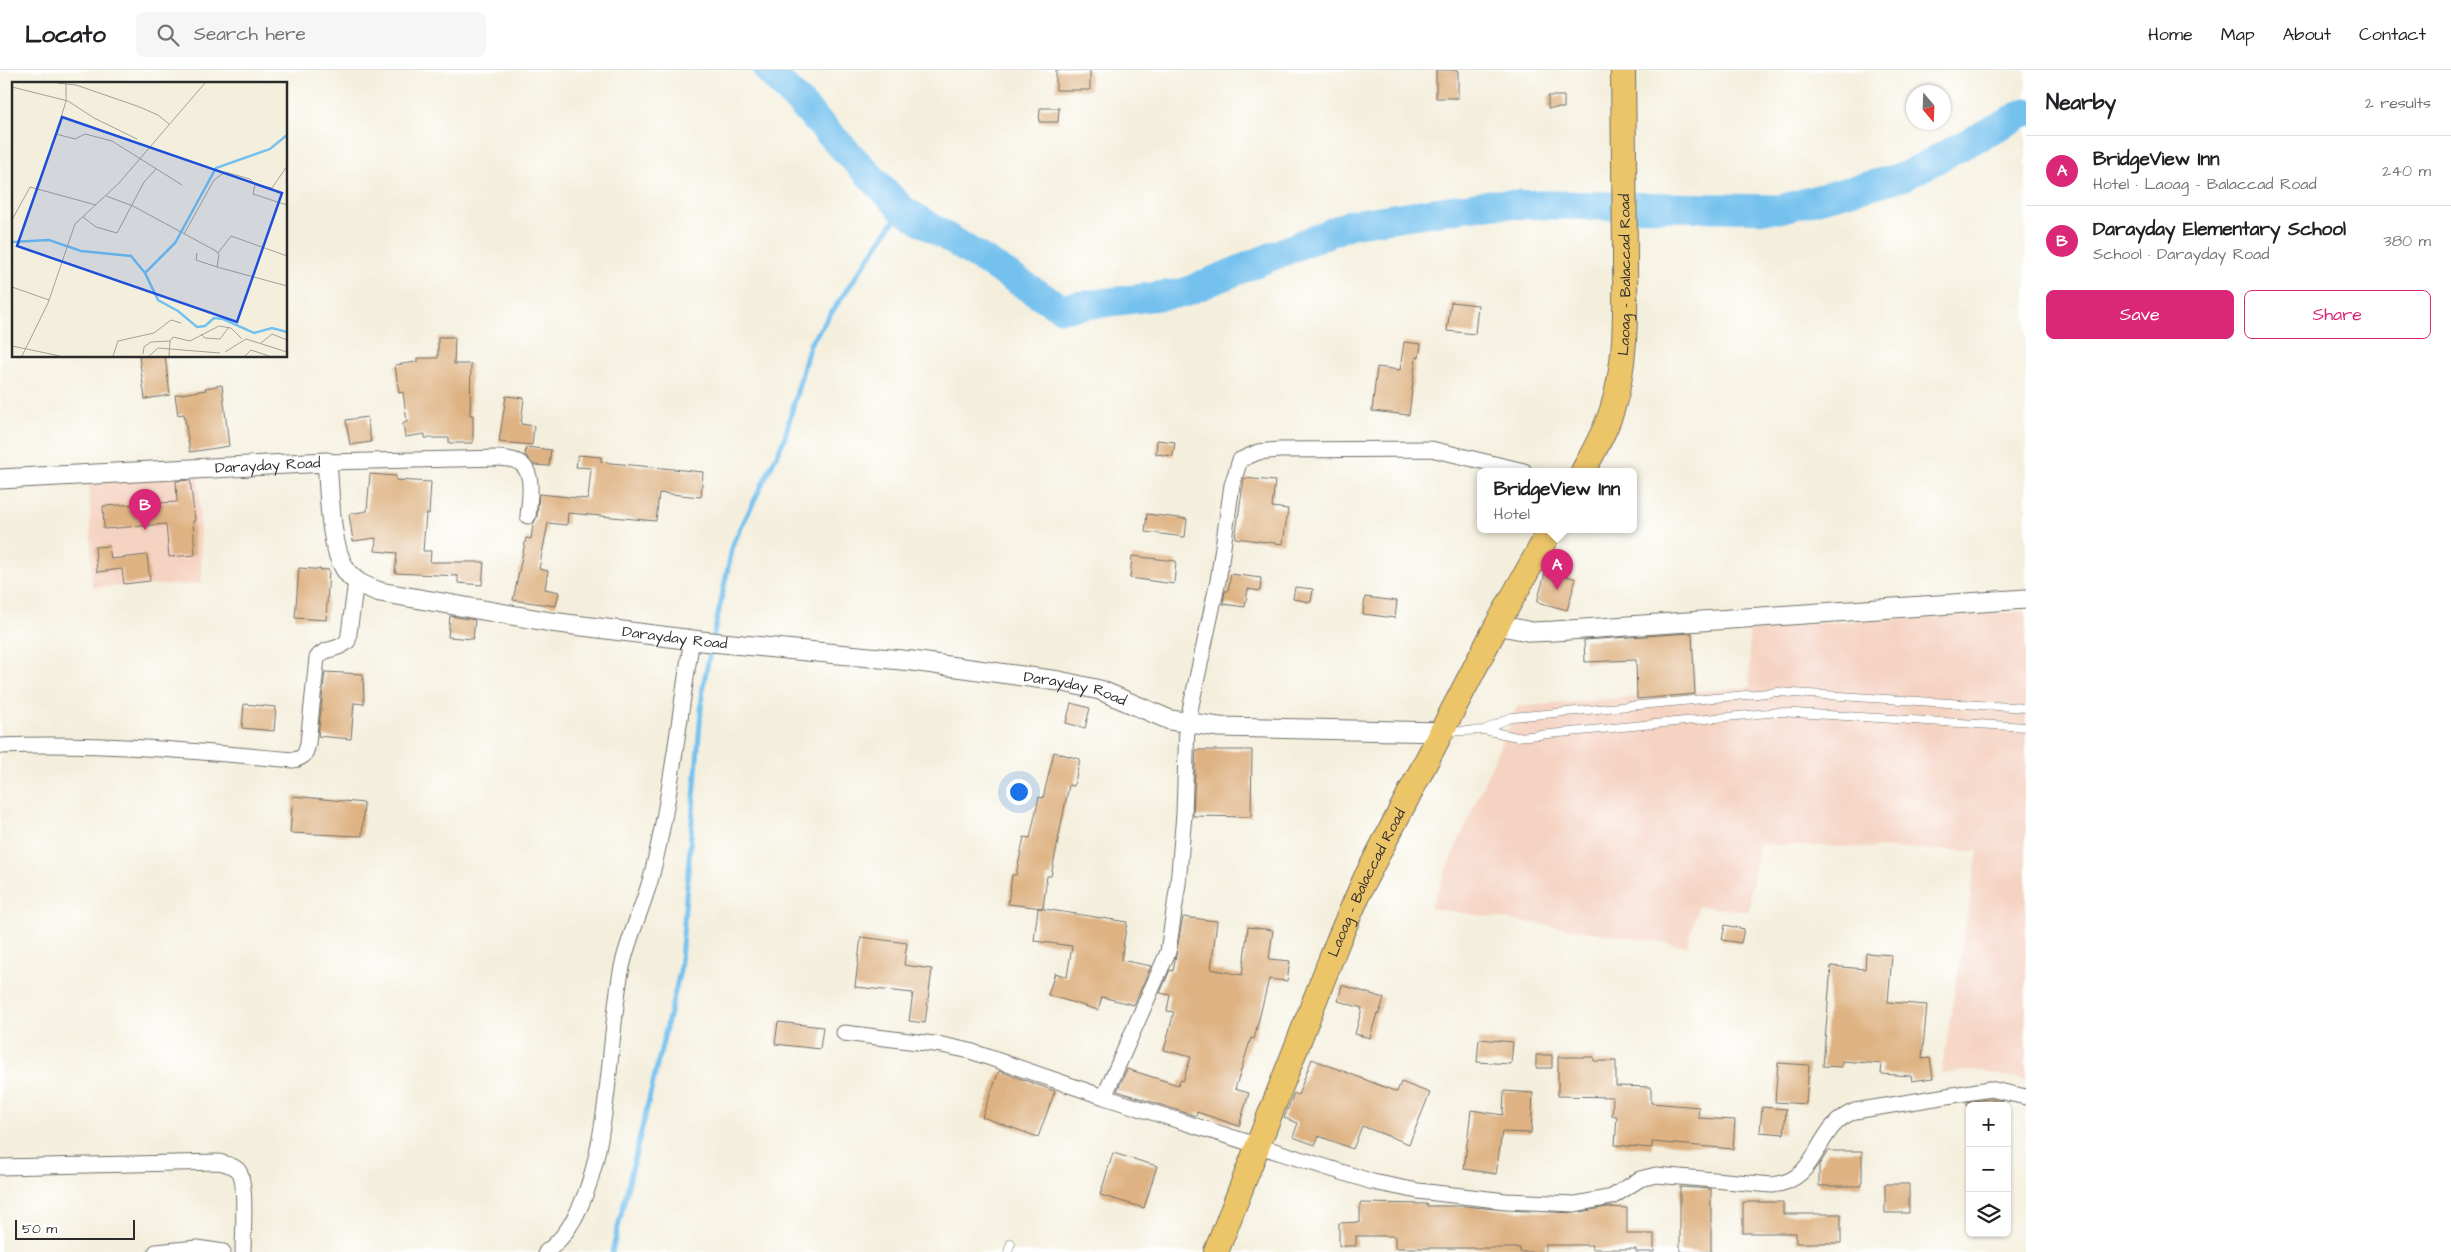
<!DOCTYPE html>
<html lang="en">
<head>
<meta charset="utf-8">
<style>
	body { margin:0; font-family:"Architects Daughter",sans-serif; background:#f6f6f6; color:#202124 }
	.controls { position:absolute; right:15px; bottom:15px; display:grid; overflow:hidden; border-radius:8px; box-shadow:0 1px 4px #0004 }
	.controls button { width:45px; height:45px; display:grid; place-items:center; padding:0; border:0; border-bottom:1px solid #e0e0e0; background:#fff; color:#202124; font:25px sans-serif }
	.compass { position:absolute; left:1906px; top:15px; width:45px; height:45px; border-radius:50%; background:#fff; box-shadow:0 1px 4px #0004; rotate:161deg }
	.scale { position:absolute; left:15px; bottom:12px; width:120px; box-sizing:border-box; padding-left:5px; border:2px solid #2b2b2b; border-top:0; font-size:14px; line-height:18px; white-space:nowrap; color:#2b2b2b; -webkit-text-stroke:4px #fff; paint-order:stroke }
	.you { position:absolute; left:1018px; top:721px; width:18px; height:18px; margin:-12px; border:4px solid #fff; border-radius:50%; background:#1a73e8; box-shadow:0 0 0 8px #1a73e833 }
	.badge { display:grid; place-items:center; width:32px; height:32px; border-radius:50%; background:#db2777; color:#fff; font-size:16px; font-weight:700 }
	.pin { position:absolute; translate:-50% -41px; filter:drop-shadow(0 1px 2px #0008) }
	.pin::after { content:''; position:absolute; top:26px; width:18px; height:15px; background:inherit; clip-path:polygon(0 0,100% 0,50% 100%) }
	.popup { position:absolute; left:1477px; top:398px; width:160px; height:65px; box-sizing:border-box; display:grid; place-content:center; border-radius:8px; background:#fff; filter:drop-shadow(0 1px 4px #0005); font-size:16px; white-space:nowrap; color:#757577 }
	.popup b { font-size:19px; color:#202124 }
	.popup::after { content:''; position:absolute; left:50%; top:100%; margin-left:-10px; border:10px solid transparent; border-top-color:#fff }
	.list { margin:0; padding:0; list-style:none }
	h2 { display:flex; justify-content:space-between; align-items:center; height:65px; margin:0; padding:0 20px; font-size:21px }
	h2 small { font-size:16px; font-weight:400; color:#757577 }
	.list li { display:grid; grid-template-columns:32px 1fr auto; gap:15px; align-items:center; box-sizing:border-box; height:70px; padding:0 20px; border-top:1px solid #e0e0e0 }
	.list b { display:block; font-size:19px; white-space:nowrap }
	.list p { margin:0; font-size:16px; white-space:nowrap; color:#757577 }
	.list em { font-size:16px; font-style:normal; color:#757577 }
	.actions { display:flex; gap:10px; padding:15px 20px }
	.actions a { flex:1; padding:11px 0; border:1px solid #db2777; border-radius:8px; text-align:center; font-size:18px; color:#db2777 }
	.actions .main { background:#db2777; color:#fff }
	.icon { flex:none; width:28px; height:28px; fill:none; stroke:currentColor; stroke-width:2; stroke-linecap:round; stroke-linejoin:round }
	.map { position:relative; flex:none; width:2026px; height:1182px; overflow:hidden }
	header { display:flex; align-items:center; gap:30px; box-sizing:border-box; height:70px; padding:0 25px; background:#fff; border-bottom:1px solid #e0e0e0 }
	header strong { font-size:24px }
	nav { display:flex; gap:28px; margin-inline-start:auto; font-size:18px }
	.search { width:350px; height:45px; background:#f6f6f6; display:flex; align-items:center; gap:12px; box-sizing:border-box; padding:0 18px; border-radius:8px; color:#757577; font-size:19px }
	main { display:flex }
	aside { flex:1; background:#fff }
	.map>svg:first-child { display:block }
</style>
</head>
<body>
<header>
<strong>Locato</strong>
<div class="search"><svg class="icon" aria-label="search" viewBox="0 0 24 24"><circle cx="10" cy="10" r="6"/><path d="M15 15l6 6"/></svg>Search here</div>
<nav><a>Home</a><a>Map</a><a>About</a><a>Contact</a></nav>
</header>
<main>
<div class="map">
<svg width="2026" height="1182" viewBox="0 0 2026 1182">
	<rect width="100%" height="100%" fill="#fff"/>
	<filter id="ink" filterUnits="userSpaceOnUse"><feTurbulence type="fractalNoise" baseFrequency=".02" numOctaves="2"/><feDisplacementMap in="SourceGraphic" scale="10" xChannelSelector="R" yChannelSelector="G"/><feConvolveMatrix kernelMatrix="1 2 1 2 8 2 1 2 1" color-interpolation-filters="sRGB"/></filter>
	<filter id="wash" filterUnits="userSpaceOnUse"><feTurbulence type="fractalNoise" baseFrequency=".0096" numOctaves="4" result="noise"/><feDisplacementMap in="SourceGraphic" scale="20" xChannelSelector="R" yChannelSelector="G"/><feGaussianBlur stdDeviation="1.12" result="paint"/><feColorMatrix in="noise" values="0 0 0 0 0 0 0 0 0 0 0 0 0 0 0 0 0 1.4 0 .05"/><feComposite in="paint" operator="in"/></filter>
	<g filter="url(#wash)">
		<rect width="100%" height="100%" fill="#f4efdd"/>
		<path fill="#f5d3c2" d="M198,402l4,112 -110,3 -3,-111z
			M2026,542v468l-51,-10 -34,4 37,-223 -219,-7 -11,67 -50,-5 -11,40 -257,-38 87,-201 233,-20 -1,-60z"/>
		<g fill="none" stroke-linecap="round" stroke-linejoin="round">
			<path stroke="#74c1ee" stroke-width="5" d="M612,1182l68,-281 23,-285 30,-142 51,-104 26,-96 92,-135"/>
			<path stroke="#74c1ee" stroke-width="29" d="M768,0l134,139 159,99 122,-15 168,-69 138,-20 291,5 125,-33 121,-64"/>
		</g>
		<g id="blocks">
			<path fill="#deb282" d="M1056,0h34v20h-34z
				M1436,0h22v28h-22z
				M1548,26h16v12h-16z
				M1040,38h19l-1,14h-19z
				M1451,232l27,3 -3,29 -28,-3z
				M438,267h17l-1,27h17l-1,51h3v28h-24v-5h-24v-4l-20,3 -2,-14 4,-1 -4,-30 -4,1 -4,-28 22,-3v-4h21z
				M1404,272l17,2 -2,14 -3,-1 -7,58 -37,-4 5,-44 23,3z
				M139,286h26l5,39 -25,4z
				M222,315l7,61 -39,6 -6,-38 -6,1 -3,-20 31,-5 -1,-2z
				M506,326l18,2 -3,26 13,2 -2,19 -33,-3z
				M367,347l4,25 -21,3 -4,-25z
				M1157,370l18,2 -2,14 -17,-2z
				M526,377l25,3 -2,16 -15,-1 -9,-10z
				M578,385l23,2v5l102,10 -2,25 -42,-4 -3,28 -88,-8 -1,12 -19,-2 -9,46 9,2 -3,18 14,3 -3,14 -43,-6 13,-62 5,1 2,-15 4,-7 2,-23 49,5 3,-31 -15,-1z
				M370,404l26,2v4l35,2 -2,32h-3l-3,37h8l-1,11h54l-2,23 -24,-2v-7l-63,-3 2,-20 -22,-2 1,-13 -23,3 -4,-27 18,-3z
				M1244,408l31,3 -3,26 16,2 -5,35 -48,-6z
				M190,410l5,41h-2l2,34 -26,2 -3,-33 -62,5 -1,-23 74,-4 -1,-21z
				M1147,444l40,5 -2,18 -40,-5z
				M109,476l2,13 36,-4 3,26 -26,3 -2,-15 -25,3 -2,-25z
				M1132,486l44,5 -2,23 -44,-6z
				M299,498l30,2 -3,50 -31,-2z
				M1546,500l30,9 -9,31 -30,-8z
				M1231,504l30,4 -1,13 -12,-2 -3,18 -22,-3 2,-13h3z
				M1295,517l18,2 -2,13 -18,-3z
				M1365,527l32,4 -2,17 -32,-4z
				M450,546l25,4 -2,19 -25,-2z
				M1692,563l3,61 -58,5 -1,-39 -51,2 -1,-22z
				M325,602l38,2 1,30 -10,-1 -3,36 -33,-3z
				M1071,633l19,5 -5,20 -19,-5z
				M244,634l32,3 -2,24 -32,-3z
				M1196,680h56l-1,67 -58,-1z
				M1054,682l26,7 -6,27 -5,-1 -18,91h-4l-4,32 -35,-4 4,-29h4l8,-38 6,1 9,-41 4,1z
				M293,726l71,7 -2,33 -72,-3z
				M1038,838l89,14 -6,38 30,6 -17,39 -32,-8 -4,13 -50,-15 7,-22 12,4 5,-31 -38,-5z
				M1183,847l34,4 -6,48 31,6 6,-48 25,3 -4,29 21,2 -3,20 -18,-2 -15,60 -3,-1 -16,51 14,4 -10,33 -42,-14 -1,4 -79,-25 10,-22 51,16 2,-5 3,1 8,-24 -27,-7 10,-38 -7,-1 3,-16 -10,-2 10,-23 3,1z
				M1725,855l19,4 -3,14 -19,-3z
				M861,867l46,6 -3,22 28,4 -7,54 -16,-2 4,-28 -58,-6z
				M1866,883l26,2 -4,47 39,3 -5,54 8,-1 3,20 -21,3 -1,-5 -30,-2 1,-10 -40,-3v6l-19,-1 8,-100 34,3z
				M1342,915l42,13 -5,16 -2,-1 -7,25 -15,-4 7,-26 -24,-7z
				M778,952l45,5 -3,22 -45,-5z
				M1479,969l34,3 -2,22 -34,-2z
				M1536,985h16v13h-16z
				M1558,987h36v4h22v25l35,1v16l48,4 -1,11 37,2 -2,29 -81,-7v6l-37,-3 2,-29h-5l1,-19 -55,-1z
				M1312,989l85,33 4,-10 29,11 -21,51 -47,-18 -9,23 -34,-13 -4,9 -22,-8 5,-14 -14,-5 10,-25 4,2z
				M1778,993l31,2 -3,39 -31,-2z
				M999,1001l56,20 -17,46 -56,-20z
				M1504,1021l29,2 -2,40 -29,-1 -6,42 -32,-5 7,-59 32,5z
				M1990,1029l12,2v5h-35v-4z
				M1762,1037l24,2 -2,25 -24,-2z
				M1828,1081h34v35h-43v-21z
				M1113,1083l44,13 -13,42 -44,-13z
				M1885,1114h24v29h-24z
				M1680,1117l31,2v63h-31z
				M1743,1132h40v12h58v29h-45v-10h-53z
				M1360,1133l67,1v2h36l43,4 69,3 32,-6 20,1v26h27v18h-18v-3h-44v-4h-47v7h-25v-4h-125v-12h-39v10h-17v-23l21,-1z"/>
		</g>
	</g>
	<g filter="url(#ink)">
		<use href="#blocks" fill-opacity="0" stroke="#717069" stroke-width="1"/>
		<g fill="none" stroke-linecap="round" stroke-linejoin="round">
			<defs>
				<path id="service" d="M1484,660l28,-13 266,-25 248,16
					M1445,662l39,-2 33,7 262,-25 247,15
					M1008,1182l3,-9"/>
				<path id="minor" d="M327,392l172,-4c6,1 14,1 19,4 18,8 11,39 10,54
					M0,676c98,-4 195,5 293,14 11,-2 13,-6 15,-17l9,-85c7,-11 22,-7 31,-17l8,-60
					M844,963l98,12 28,6 134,46 269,85 45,9 88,10 69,3 37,-7 28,-18 16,-4 116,10c50,-5 40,-58 83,-74l135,-22 36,8
					M1104,1027l64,-145 10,-68 6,-70 3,-90 31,-143 14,-96 8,-25 18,-8 21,-2 152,-1 93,22
					M0,1097l219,-5c7,2 14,3 19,8 9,9 5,66 5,82
					M156,1182l41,-4 26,4
					M546,1182c68,-50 59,-207 76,-285 7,-32 22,-62 30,-93 19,-77 27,-157 40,-235"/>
				<g id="tertiary">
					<path id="s1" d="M0,409l327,-17c3,30 2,82 18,107 8,13 21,18 35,23l171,30 150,19 211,20 147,20 41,9 70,30 49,7 222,5"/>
					<path d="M1497,555l35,7 22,-1 472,-32"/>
				</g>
				<g id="primary">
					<path id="s2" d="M1583,401c11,-20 22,-39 29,-61 16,-50 13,-106 13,-158 -1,-61 -1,-121 -2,-182"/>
					<path id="s3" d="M1216,1182l122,-311 27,-62 132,-254 54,-96"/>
				</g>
			</defs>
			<use href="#service" stroke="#717069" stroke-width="9"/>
			<use href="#minor" stroke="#717069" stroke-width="17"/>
			<use href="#tertiary" stroke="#717069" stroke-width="21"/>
			<use href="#primary" stroke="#717069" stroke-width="26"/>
			<use href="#service" stroke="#fff" stroke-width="8"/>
			<use href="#minor" stroke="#fff" stroke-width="15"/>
			<use href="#tertiary" stroke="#fff" stroke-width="19"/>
			<use href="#primary" stroke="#edc569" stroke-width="24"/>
		</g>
	</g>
	<g text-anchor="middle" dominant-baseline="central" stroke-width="4" stroke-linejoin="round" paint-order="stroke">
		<g font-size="15" fill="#2b2b2b" stroke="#fff">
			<text stroke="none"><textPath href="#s2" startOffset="204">Laoag - Balaccad Road</textPath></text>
			<text stroke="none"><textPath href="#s1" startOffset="268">Darayday Road</textPath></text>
			<text stroke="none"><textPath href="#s1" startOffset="778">Darayday Road</textPath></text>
			<text stroke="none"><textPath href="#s1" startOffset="1182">Darayday Road</textPath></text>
			<text stroke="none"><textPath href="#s3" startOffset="399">Laoag - Balaccad Road</textPath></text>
		</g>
	</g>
	<g transform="translate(12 12)">
		<rect width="275" height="275" fill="#f4efdd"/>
		<path fill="none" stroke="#74c1ee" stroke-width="2.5" d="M0,160l37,-2 32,11 50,5 14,17 13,27 20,11 19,16 8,-1 9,-8 9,1 31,14 18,-5 15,4M133,191l30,-30 41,-75 54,-19 17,-14"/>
		<path fill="none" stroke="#a4a196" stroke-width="1" d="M45,1l19,2 61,21 21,9 11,9M54,2v17l-10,33 19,5 10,-5 27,7 70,44M0,5l56,14 26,17 43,21M243,102l17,4 15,-22M94,114l27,10 83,45 3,4 -2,12 70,19M71,135l13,10 21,6 27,-51 12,-13M0,138l18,-33 66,18M172,152l30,-54 11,-8 25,7 5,5 -2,10 34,11M185,171l-1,7 21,7M206,171l13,-17 56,20M0,205l37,13M189,252l4,4 15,1 9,-12M249,261l11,-9 15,6M0,264l48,10M213,270l21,-13 41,13M131,272l1,-7 7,-5 19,-1 3,-4 17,4 29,-15 12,2 11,11M10,274l26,-53 27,-79 44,-41 86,-100M101,274l5,-15 36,-8 17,-13 10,3M137,274l9,-8 62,5M157,274l1,-15M233,274l6,-6 18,6"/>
		<path fill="#1d4ed8" fill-opacity="0.15" stroke="#1d4ed8" stroke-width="2.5" d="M50,35l220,76 -45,129 -220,-76z"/>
		<rect width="275" height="275" fill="none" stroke="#2b2b2b" stroke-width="2.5"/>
	</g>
</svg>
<div class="controls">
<button>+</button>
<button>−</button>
<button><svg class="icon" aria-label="layers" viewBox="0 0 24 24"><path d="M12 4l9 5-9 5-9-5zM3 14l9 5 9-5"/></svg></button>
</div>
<svg class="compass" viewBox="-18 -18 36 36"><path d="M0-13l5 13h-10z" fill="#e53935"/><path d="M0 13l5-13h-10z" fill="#757577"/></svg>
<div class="scale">50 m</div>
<div class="you"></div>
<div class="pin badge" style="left:1557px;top:520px">A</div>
<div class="popup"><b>BridgeView Inn</b>Hotel</div>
<div class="pin badge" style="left:145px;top:460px">B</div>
</div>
<aside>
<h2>Nearby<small>2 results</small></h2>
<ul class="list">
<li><span class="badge">A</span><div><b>BridgeView Inn</b><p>Hotel · Laoag - Balaccad Road</p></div><em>240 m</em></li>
<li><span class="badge">B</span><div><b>Darayday Elementary School</b><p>School · Darayday Road</p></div><em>380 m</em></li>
</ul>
<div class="actions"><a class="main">Save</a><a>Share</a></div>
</aside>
</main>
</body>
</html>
